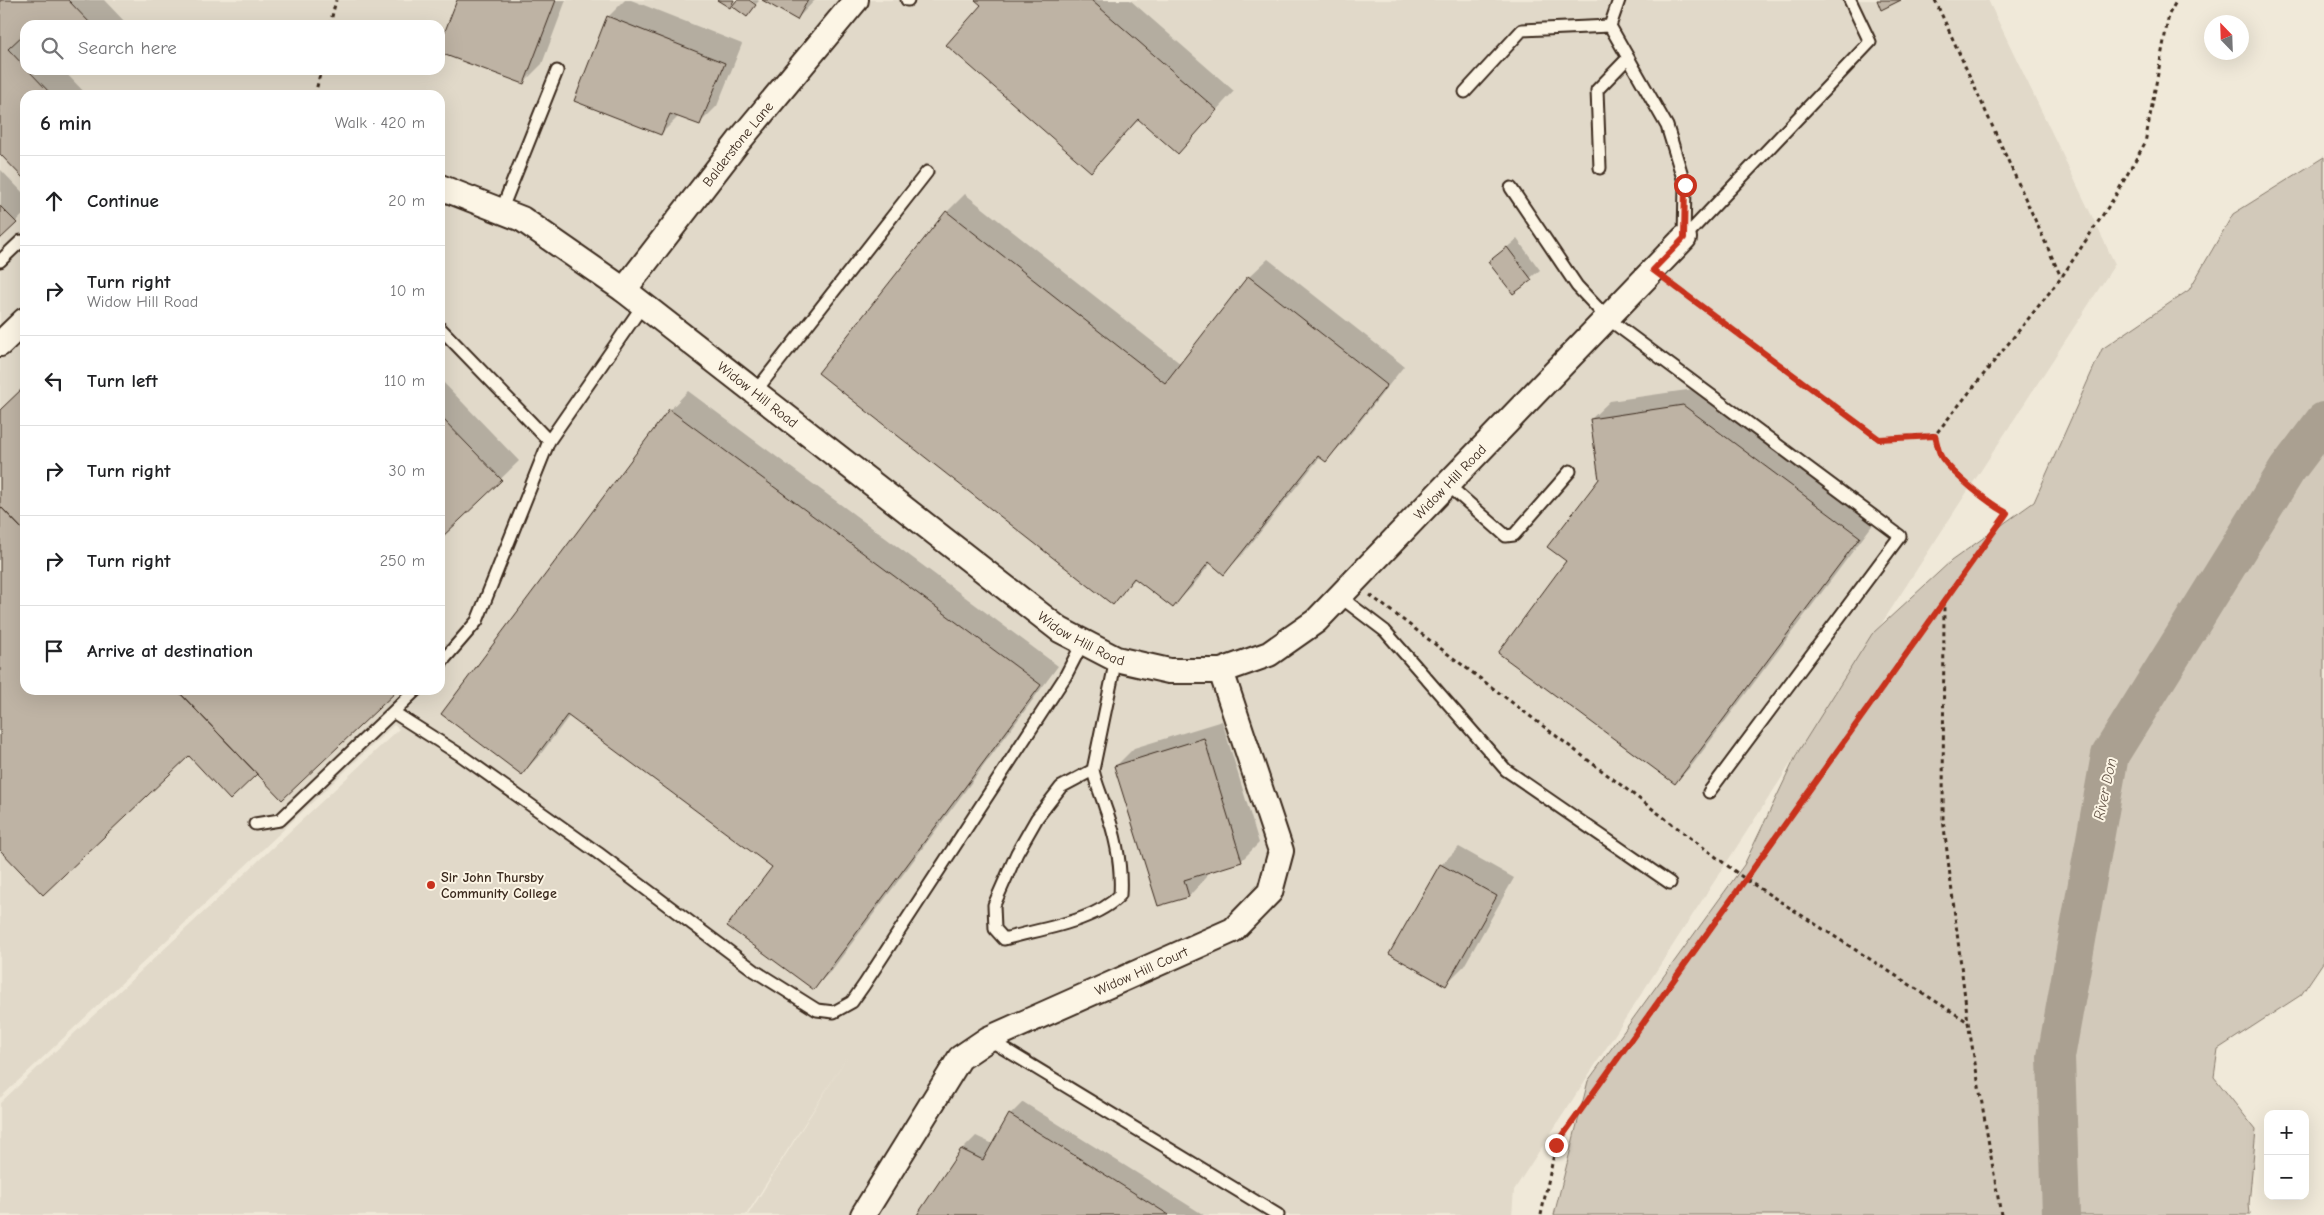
<!DOCTYPE html>
<html lang="en">
<head>
<meta charset="utf-8">
<style>
	body { margin:0; font-family:"Comic Neue",sans-serif; background:#f2f2f2; color:#202124 }
	.controls { position:absolute; right:15px; bottom:15px; display:grid; overflow:hidden; border-radius:10px; box-shadow:0 5px 20px #0002 }
	.controls button { width:45px; height:45px; display:grid; place-items:center; padding:0; border:0; border-bottom:1px solid #e0e0e0; background:#fff; color:#202124; font:25px sans-serif }
	.compass { position:absolute; left:2204px; top:15px; width:45px; height:45px; border-radius:50%; background:#fff; box-shadow:0 5px 20px #0002; rotate:337deg }
	.stop { position:absolute; width:15px; height:15px; margin:-11px; border:4px solid #c8321e; border-radius:50%; background:#fff }
	.stop.end { background:#c8321e; border-color:#fff; box-shadow:0 1px 5px #0008 }
	.list { margin:0; padding:0; list-style:none }
	h2 { display:flex; justify-content:space-between; align-items:center; height:65px; margin:0; padding:0 20px; font-size:21px }
	h2 small { font-size:16px; font-weight:400; color:#757577 }
	.list li { display:grid; grid-template-columns:32px 1fr auto; gap:15px; align-items:center; box-sizing:border-box; height:90px; padding:0 20px; border-top:1px solid #e0e0e0 }
	.list b { display:block; font-size:19px; white-space:nowrap }
	.list p { margin:0; font-size:16px; white-space:nowrap; color:#757577 }
	.list em { font-size:16px; font-style:normal; color:#757577 }
	.icon { flex:none; width:28px; height:28px; fill:none; stroke:currentColor; stroke-width:2; stroke-linecap:round; stroke-linejoin:round }
	.map { position:relative; flex:none; width:2324px; height:1215px; overflow:hidden }
	.search { position:absolute; background:#fff; box-shadow:0 5px 20px #0002; left:20px; top:20px; width:425px; height:55px; display:flex; align-items:center; gap:12px; box-sizing:border-box; padding:0 18px; border-radius:15px; color:#757577; font-size:19px }
	.panel { position:absolute; background:#fff; box-shadow:0 5px 20px #0002; left:20px; top:90px; width:425px; height:605px; border-radius:15px }
	.map>svg:first-child { display:block }
</style>
</head>
<body>
<div class="map">
<svg width="2324" height="1215" viewBox="0 0 2324 1215">
	<rect width="100%" height="100%" fill="#f0e9d9"/>
	<filter id="ink" filterUnits="userSpaceOnUse"><feTurbulence type="fractalNoise" baseFrequency=".02" numOctaves="2"/><feDisplacementMap in="SourceGraphic" scale="10" xChannelSelector="R" yChannelSelector="G"/><feConvolveMatrix kernelMatrix="1 2 1 2 8 2 1 2 1" color-interpolation-filters="sRGB"/></filter>
	<g filter="url(#ink)">
		<path fill="#e1d9c9" fill-rule="evenodd" d="M0,0h1988l127,264 -601,926 -2,25h-764l99,-158 -101,158h-746v-112l399,-374 -5,-4 -394,373zM25,25h415v45h-415zM25,95h415v595h-415z"/>
		<path fill="#d2c9ba" stroke="#867a6c" d="M2324,157v804l-23,34 -83,54 -4,28 42,53 -7,74 1,11h-696l34,-134 156,-216 54,-113 74,-118 79,-73 83,-59 68,-153 87,-59 44,-76z"/>
		<path fill="#0003" d="M0,0h104l20,21 -4,4h-80l-4,-5 -5,5h-6v45h38l24,25h-62v83l-25,-26z
			M458,0h108l-24,64 -18,18 -84,-31z
			M625,0h6l111,44 -25,62 -18,18 -20,-8 -18,18 -53,-117z
			M751,0h7l1,1 -3,3z
			M764,0h51l-18,19z
			M977,0h153l104,91 -57,62 -38,-34 -48,51 -108,-165z
			M1,170l24,25v18l-25,24z
			M965,194l216,170 68,-87 19,-18 136,107 -60,76 -18,18 -5,-4 -79,99 -18,18 -13,-10 -20,25 -19,19 -36,-29 -24,25 -165,-391z
			M1517,239l23,31 -27,22 -23,-30z
			M440,379l79,82 -79,77z
			M1701,388l176,131 -184,245 -18,19 -107,-222 32,-81 -9,-61 19,-18z
			M688,391l370,275 -226,304 -18,18 -41,-122 -203,-151 -30,40 -18,18 -79,-59 227,-304z
			M440,640l4,4 -4,4z
			M1222,721l37,122 -18,18 -35,12 1,4 -18,19 -31,9 -42,-139 18,-18z
			M1459,847l55,31 -50,88 -19,19 -4,-120z
			M1023,1102l181,113h-285l43,-65 14,-14 17,8 17,-29z"/>
		<g fill="none" stroke-linecap="round" stroke-linejoin="round">
			<path stroke="#aaa091" stroke-width="38" d="M2061,1215l-5,-158 54,-302 177,-285 37,-49"/>
		</g>
		<path fill="#beb3a4" stroke="#3b2a1e" d="M0,0h68l24,25h-53l-3,-3 -3,3h-8v8l-17,16 17,18v3h3l24,25h-27v85l-25,-26z
			M457,0h99l-32,84 -84,-31v-9z
			M717,0h17l-4,8z
			M737,0h12l7,5 -9,12 -15,-11z
			M762,0h46l-11,20z
			M975,0h116l126,110 -39,44 -40,-35 -47,53 -145,-127 35,-40z
			M1877,0h24l-20,10z
			M607,16l118,47 -25,62 -30,-11 -9,21 -87,-34z
			M0,206l17,17 -17,16z
			M946,211l219,172 83,-107 139,109 -61,77 -8,-6 -94,119 -15,-13 -36,46 -39,-30 -21,27 -295,-232z
			M1507,247l25,33 -19,14 -25,-32z
			M25,386v146l-25,-26v-96z
			M1683,405l177,132 -185,247 -177,-131 68,-92 -19,-14 52,-68 -9,-60z
			M669,409l372,276 -227,305 -87,-64 45,-59 -205,-152 -45,60 -81,-61z
			M440,416l62,64 -62,59z
			M0,506l25,26v158h152l80,84 -27,26 -41,-44 -146,139 -43,-45z
			M177,690h221l-116,110z
			M1204,738l38,124 -58,18 5,17 -31,9 -44,-140z
			M1440,864l57,32 -51,90 -57,-32z
			M1009,1114l160,101h-252l44,-66 22,11z"/>
		<g fill="none" stroke-linecap="round" stroke-linejoin="round">
			<defs>
				<path id="lane" d="M907,0h1
					M1610,26l9,-26
					M1465,92l57,-62 88,-4 57,100 18,59 -1,53
					M1600,168l-3,-78 31,-32
					M1511,188l66,98 30,32 293,218 -191,256
					M501,211l56,-140
					M1684,238l186,-196 -20,-42
					M0,261l21,-20 4,4
					M440,328l109,113
					M755,392l172,-220
					M1447,484l59,52 8,-1 56,-64
					M1339,596l46,35 121,139 164,113
					M440,664l37,-43 72,-180 94,-136
					M393,712l66,42 139,99 157,118 62,39 17,2 18,-10 12,-17 201,-308 18,-35
					M1093,770l-32,17 -24,31 -20,35 -23,52 1,24 9,10c35,-10 91,-17 116,-44 2,-30 -4,-59 -15,-88 -4,-13 -9,-23 -12,-37l23,-111
					M255,824l25,-4 136,-130
					M988,1039l290,176"/>
				<g id="street">
					<path id="s1" d="M440,187l82,32 102,71 436,340 56,29 53,12h52l48,-17 47,-33 368,-383"/>
					<path id="s2" d="M624,290l115,-149 117,-141"/>
					<path d="M0,344l25,-24"/>
					<path id="s3" d="M863,1215l97,-157 28,-19 245,-109 37,-38 11,-41 -60,-180"/>
				</g>
			</defs>
			<use href="#lane" stroke="#3b2a1e" stroke-width="15"/>
			<use href="#street" stroke="#3b2a1e" stroke-width="28"/>
			<path stroke="#3b2a1e" stroke-width="3" stroke-dasharray="4 4" stroke-linecap="butt" d="M1935,0l126,277
				M330,25l6,-25
				M315,95l6,-25
				M1670,283l209,156 56,-4
				M1370,595l375,284 223,143
				M1541,1215l15,-70 388,-544
				M2001,1215l-33,-193 -25,-203 1,-218 63,-88c-19,-10 -53,-38 -65,-55 -4,-6 -5,-16 -7,-23l126,-157 53,-80 31,-55 24,-129 8,-14"/>
			<use href="#lane" stroke="#fcf5e5" stroke-width="11"/>
			<use href="#street" stroke="#fcf5e5" stroke-width="24"/>
		</g>
	</g>
	<g fill="none" stroke-linecap="round" stroke-linejoin="round" filter="url(#ink)">
		<path stroke="#c8321e" stroke-width="6" d="M1556,1145l451,-632c-19,-10 -53,-38 -65,-55 -4,-6 -5,-16 -7,-22l-56,3 -226,-169 31,-32 1,-53"/>
	</g>
	<circle fill="#c8321e" stroke="#fcf5e5" stroke-width="2" cx="431" cy="885" r="5"/>
	<g text-anchor="middle" dominant-baseline="central" stroke-width="4" stroke-linejoin="round" paint-order="stroke">
		<g font-size="14" fill="#3b2a1e" stroke="#fcf5e5">
			<text stroke="none"><textPath href="#s2" startOffset="185">Balderstone Lane</textPath></text>
			<text stroke="none"><textPath href="#s1" startOffset="382">Widow Hill Road</textPath></text>
			<text stroke="none"><textPath href="#s1" startOffset="1236">Widow Hill Road</textPath></text>
			<text stroke="none"><textPath href="#s1" startOffset="788">Widow Hill Road</textPath></text>
			<text stroke="none"><textPath href="#s3" startOffset="386">Widow Hill Court</textPath></text>
		</g>
		<g font-size="14" font-weight="bold" fill="#3b2a1e" stroke="#fcf5e5" text-anchor="start">
			<text x="441" y="877">Sir John Thursby<tspan x="441" dy="16">Community College</tspan></text>
		</g>
		<g font-size="15" font-style="italic" fill="#625346" stroke="#fcf5e5">
			<text transform="translate(2105 789) rotate(-78)">River Don</text>
		</g>
	</g>
</svg>
<div class="controls">
<button>+</button>
<button>−</button>
</div>
<svg class="compass" viewBox="-18 -18 36 36"><path d="M0-13l5 13h-10z" fill="#e53935"/><path d="M0 13l5-13h-10z" fill="#757577"/></svg>
<div class="stop" style="left:1685px;top:185px"></div>
<div class="stop end" style="left:1556px;top:1145px"></div>
<div class="search"><svg class="icon" aria-label="search" viewBox="0 0 24 24"><circle cx="10" cy="10" r="6"/><path d="M15 15l6 6"/></svg>Search here</div>
<section class="panel">
<h2>6 min<small>Walk · 420 m</small></h2>
<ul class="list">
<li><svg class="icon" aria-label="ahead" viewBox="0 0 24 24"><path d="M12 20V5M6 11l6-6 6 6"/></svg><div><b>Continue</b></div><em>20 m</em></li>
<li><svg class="icon" aria-label="right" viewBox="0 0 24 24"><path d="M7 20v-9h11M14 6l5 5-5 5"/></svg><div><b>Turn right</b><p>Widow Hill Road</p></div><em>10 m</em></li>
<li><svg class="icon" aria-label="left" viewBox="0 0 24 24"><path d="M17 20v-9H6M10 6l-5 5 5 5"/></svg><div><b>Turn left</b></div><em>110 m</em></li>
<li><svg class="icon" aria-label="right" viewBox="0 0 24 24"><path d="M7 20v-9h11M14 6l5 5-5 5"/></svg><div><b>Turn right</b></div><em>30 m</em></li>
<li><svg class="icon" aria-label="right" viewBox="0 0 24 24"><path d="M7 20v-9h11M14 6l5 5-5 5"/></svg><div><b>Turn right</b></div><em>250 m</em></li>
<li><svg class="icon" aria-label="arrive" viewBox="0 0 24 24"><path d="M6 21V4h12l-3 4 3 4H6"/></svg><div><b>Arrive at destination</b></div></li>
</ul>
</section>
</div>
</body>
</html>
